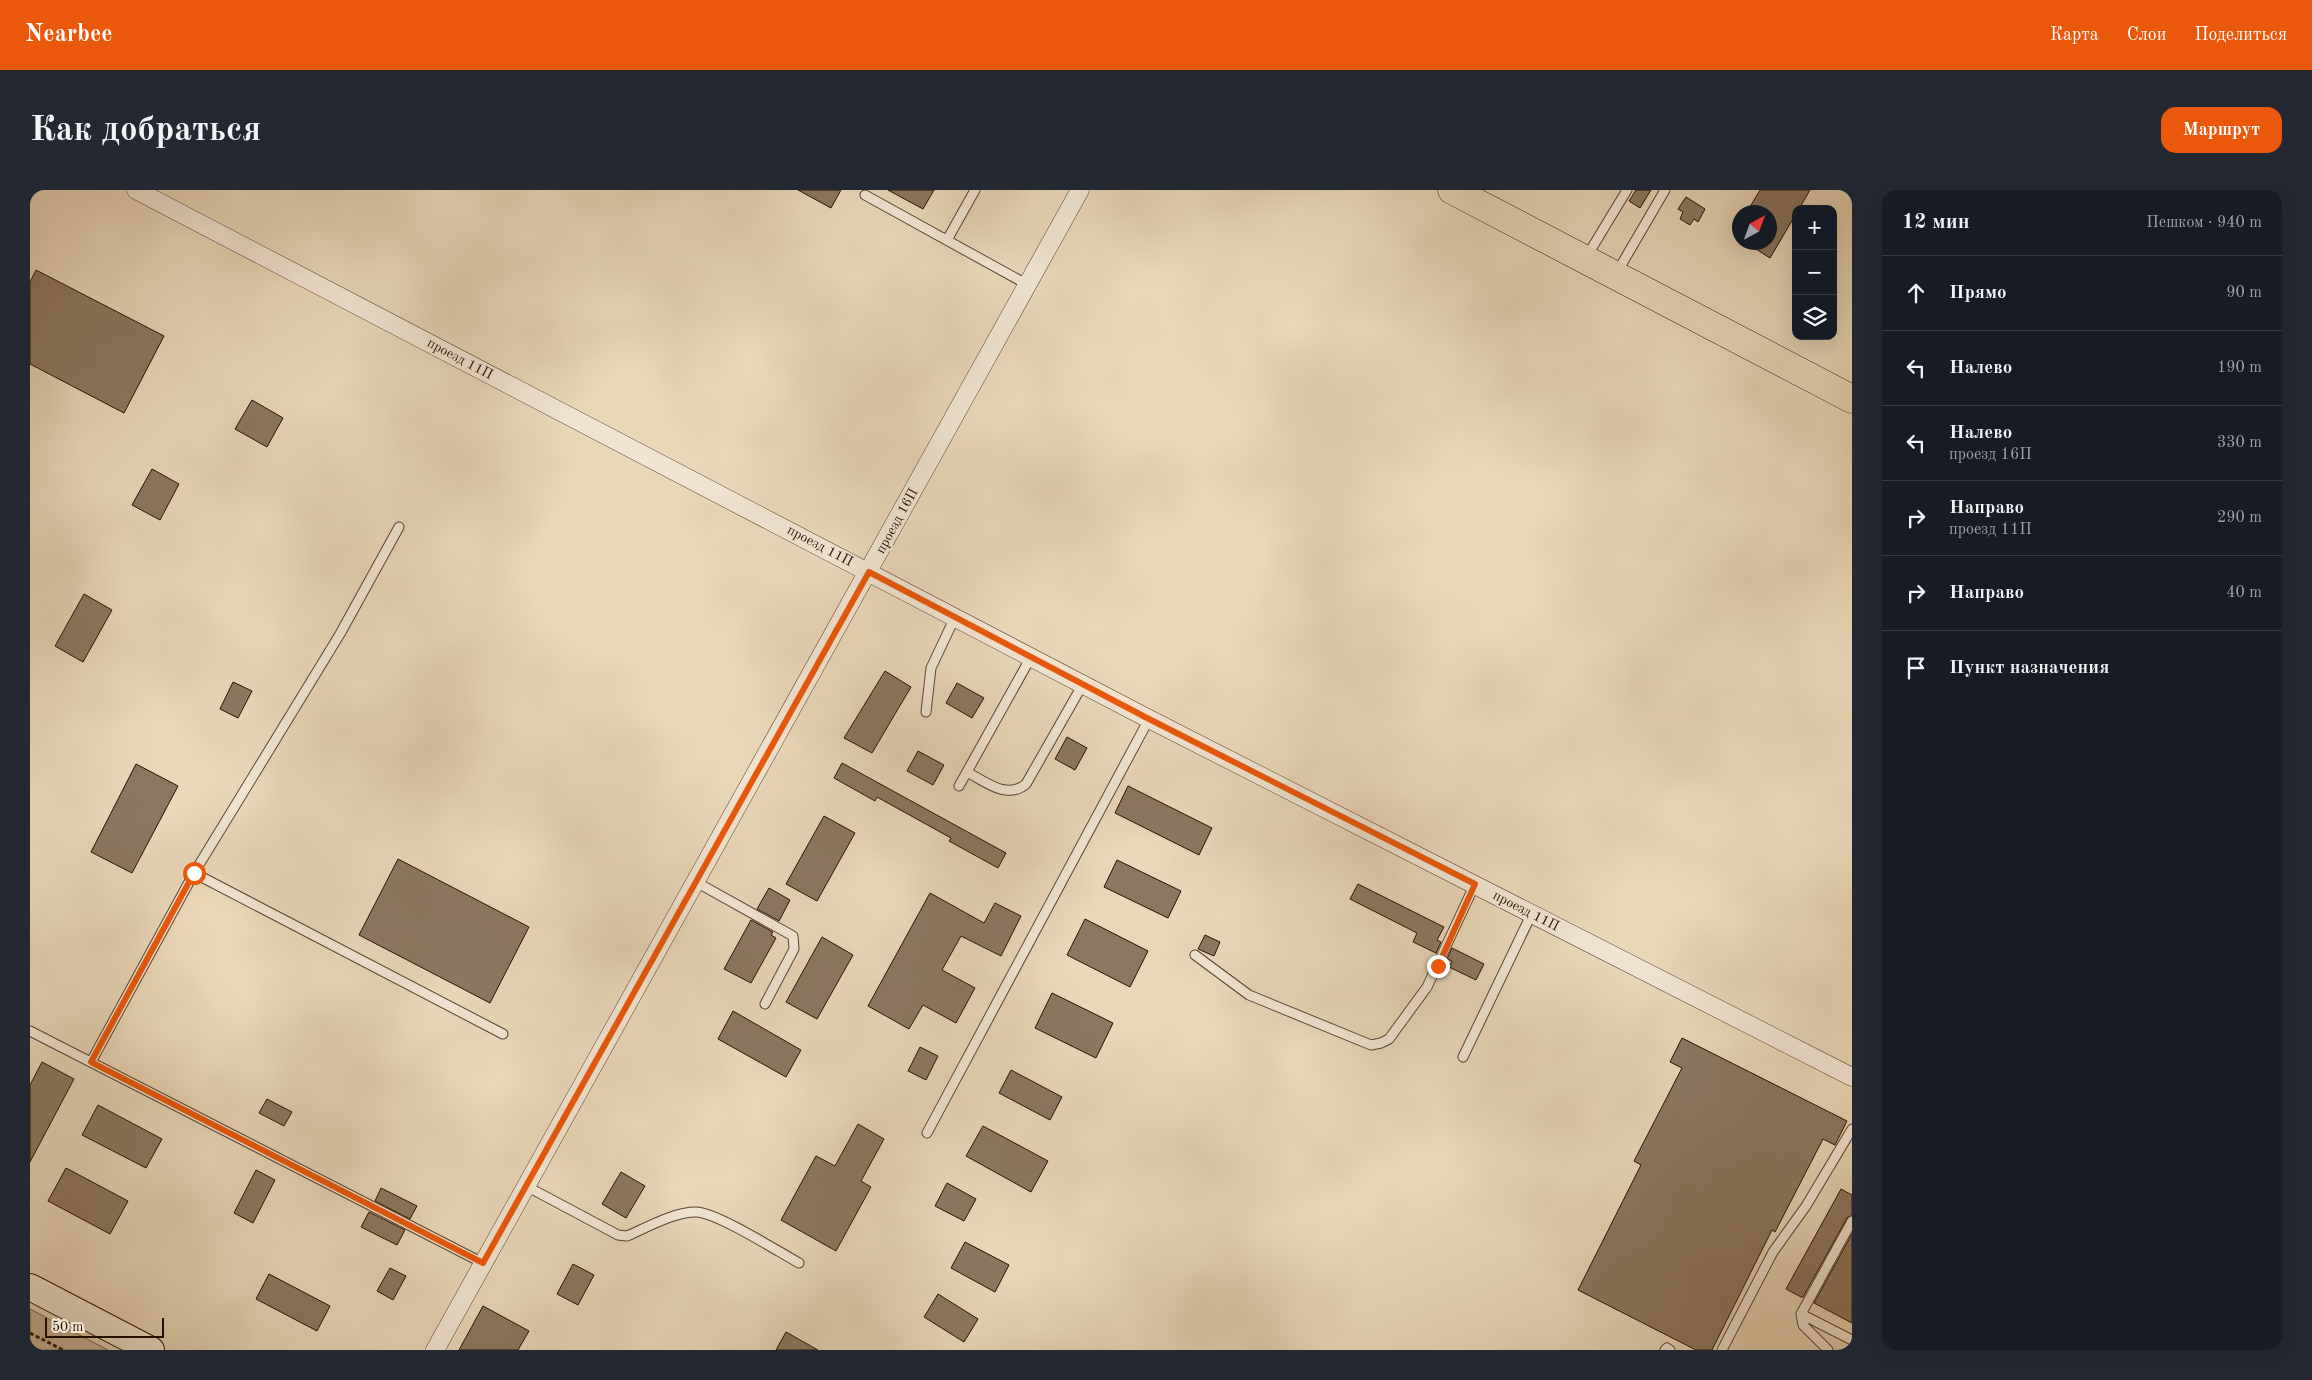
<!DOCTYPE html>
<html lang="ru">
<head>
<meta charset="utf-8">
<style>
	body { margin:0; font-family:"Old Standard TT",serif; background:#242831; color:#f1f3f6 }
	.controls { position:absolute; right:15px; top:15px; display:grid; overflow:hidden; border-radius:10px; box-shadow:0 5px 20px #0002 }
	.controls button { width:45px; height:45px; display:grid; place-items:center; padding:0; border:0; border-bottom:1px solid #363941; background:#171b24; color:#f1f3f6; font:25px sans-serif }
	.compass { position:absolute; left:1702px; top:15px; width:45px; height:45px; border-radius:50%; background:#171b24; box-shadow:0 5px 20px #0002; rotate:41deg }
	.scale { position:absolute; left:15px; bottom:12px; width:119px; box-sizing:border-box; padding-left:5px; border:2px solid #281000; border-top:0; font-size:14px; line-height:18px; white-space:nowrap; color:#281000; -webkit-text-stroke:4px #f1e5d1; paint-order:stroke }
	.stop { position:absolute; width:15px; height:15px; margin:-11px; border:4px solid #ea580c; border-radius:50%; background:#fff }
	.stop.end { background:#ea580c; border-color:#fff; box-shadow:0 1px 5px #0008 }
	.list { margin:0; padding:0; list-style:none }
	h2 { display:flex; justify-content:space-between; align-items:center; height:65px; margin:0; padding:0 20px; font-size:21px }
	h2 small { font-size:16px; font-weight:400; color:#9ea1a6 }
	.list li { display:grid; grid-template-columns:32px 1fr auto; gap:15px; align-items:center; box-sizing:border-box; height:75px; padding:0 20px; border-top:1px solid #363941 }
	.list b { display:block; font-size:19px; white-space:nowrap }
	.list p { margin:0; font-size:16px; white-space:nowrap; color:#9ea1a6 }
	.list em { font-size:16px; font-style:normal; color:#9ea1a6 }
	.icon { flex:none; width:28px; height:28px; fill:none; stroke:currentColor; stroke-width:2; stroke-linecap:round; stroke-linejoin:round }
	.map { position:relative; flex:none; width:1822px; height:1160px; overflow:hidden; border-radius:15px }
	header { display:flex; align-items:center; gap:30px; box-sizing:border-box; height:70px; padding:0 25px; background:#ea580c; color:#fff }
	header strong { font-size:24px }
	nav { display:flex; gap:28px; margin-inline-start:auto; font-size:18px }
	.intro { display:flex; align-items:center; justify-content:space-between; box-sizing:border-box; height:120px; padding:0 30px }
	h1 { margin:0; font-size:35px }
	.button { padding:12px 22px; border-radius:15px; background:#ea580c; color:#fff; font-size:18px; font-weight:700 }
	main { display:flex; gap:30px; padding:0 30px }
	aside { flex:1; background:#171b24; border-radius:15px; box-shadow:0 5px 20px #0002 }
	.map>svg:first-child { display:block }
</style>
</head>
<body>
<header>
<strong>Nearbee</strong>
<nav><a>Карта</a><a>Слои</a><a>Поделиться</a></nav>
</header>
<div class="intro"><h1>Как добраться</h1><a class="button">Маршрут</a></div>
<main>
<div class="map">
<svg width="1822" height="1160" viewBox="0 0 1822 1160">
	<rect width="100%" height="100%" fill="#e9d7b8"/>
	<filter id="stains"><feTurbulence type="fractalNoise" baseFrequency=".004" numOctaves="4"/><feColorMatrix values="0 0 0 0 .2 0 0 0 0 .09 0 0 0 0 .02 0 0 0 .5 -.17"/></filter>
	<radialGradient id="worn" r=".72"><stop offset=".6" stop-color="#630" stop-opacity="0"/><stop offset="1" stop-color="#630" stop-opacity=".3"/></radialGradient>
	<path fill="#c8b599" stroke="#78624c" d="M0,1119l78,41h-78z"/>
	<path fill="#8c7760" stroke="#281000" d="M768,0h43l-10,18z
		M858,0h46l-11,19z
		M1606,0h15l-11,18 -11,-7z
		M1730,0h50l-11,19h-3v5l-26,44 -25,-16h25v-30h-23z
		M1656,7l19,12 -7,13 -4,-3 -4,6 -10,-6 3,-7 -5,-3z
		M6,80l128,66 -40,77 -94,-49v-82z
		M222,210l31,18 -16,29 -32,-18z
		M122,279l27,15 -19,36 -28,-15z
		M54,404l28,16 -29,52 -28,-16z
		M855,481l26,16 -39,66 -28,-15z
		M203,492l19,9 -14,27 -18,-9z
		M927,493l27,15 -12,20 -26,-15z
		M1037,547l20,11 -12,22 -20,-11z
		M888,561l26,14 -11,20 -26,-14z
		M812,573l164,90 -8,15 -49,-27 2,-3 -74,-41 -2,4 -41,-23z
		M106,574l42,22 -46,87 -41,-21z
		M1098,596l84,42 -13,27 -84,-42z
		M794,626l31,17 -38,68 -31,-17z
		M368,669l131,68 -39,76 -131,-68z
		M1087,670l64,31 -13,27 -64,-31z
		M1328,694l86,43 -7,13 4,2 -5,11 -23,-11 4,-9 -67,-34z
		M739,698l21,12 -11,21 -22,-12z
		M900,703l54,30 11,-20 26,13 -20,40 -40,-20 -19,34 33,18 -19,35 -33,-18 -14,24 -41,-23z
		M1055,729l63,32 -18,36 -63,-32z
		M721,730l22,12 -2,3 5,3 -25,45 -27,-14z
		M1175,745l15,7 -6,14 -16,-7z
		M792,747l31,18 -36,64 -31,-17z
		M1422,758l32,16 -8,16 -27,-13 3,-6 -5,-2z
		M1022,803l61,30 -17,35 -61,-30z
		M703,821l68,39 -15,27 -68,-38z
		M1652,848l165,83 -12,24 -12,-6 -48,93 -3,-2 -60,120h-16l-118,-60 63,-125 -7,-4 48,-93 -12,-6z
		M890,857l18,9 -12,24 -18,-9z
		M12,872l32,17 -44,83v-77z
		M981,880l51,27 -12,23 -51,-27z
		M237,909l25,13 -8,14 -25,-13z
		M68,915l64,34 -16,29 -64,-33z
		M828,934l26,15 -23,42 10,6 -35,64 -55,-31 35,-64 19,10z
		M953,936l65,35 -17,31 -65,-36z
		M36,978l62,33 -18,33 -62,-33z
		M226,980l19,10 -22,43 -19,-10z
		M591,982l24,14 -19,32 -24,-14z
		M917,993l29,16 -12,22 -29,-15z
		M351,998l36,18 -7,13 -35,-18z
		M1811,999l11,6v20l-5,3 -44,79h-2l-15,-8z
		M339,1022l36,18 -8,15 -36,-18z
		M1822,1044v89l-38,-20z
		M935,1052l44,23 -14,27 -44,-24z
		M543,1074l21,11 -16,30 -21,-11z
		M360,1078l16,8 -13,24 -16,-9z
		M239,1084l61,32 -13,25 -61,-32z
		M908,1104l40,25 -14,23 -40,-25z
		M453,1116l46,25 -11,19h-59z
		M756,1142l32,18h-42z"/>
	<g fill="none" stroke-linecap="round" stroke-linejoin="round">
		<defs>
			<path id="lane" d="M835,5l163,90
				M917,50l28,-50
				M1557,66l40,-66
				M1586,84l49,-84
				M896,522l5,-44 24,-51
				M937,582c19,10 40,28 59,12l57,-100
				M929,596l72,-129
				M164,683l309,161
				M666,692l97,54 1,13 -29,55
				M1165,765l54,40 122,50 10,-2 8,-4 38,-52 48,-103
				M0,841l453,232
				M1433,867l69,-144
				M61,872l103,-189 146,-239 59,-107
				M897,943l222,-414
				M496,996l92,49 9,1c21,-9 47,-24 69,-24 20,0 83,40 103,51
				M1771,1124l51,26
				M1635,1160l2,-2 3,2
				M1692,1160l51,-98 33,-46 46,-77
				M1798,1160l-25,-25 -2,-11 51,-93"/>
			<path id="street" d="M106,0l1013,529 703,358
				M405,1160l645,-1160"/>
			<path id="secondary" d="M0,1097l121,63"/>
			<path id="highway" d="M1422,0l400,209"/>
		</defs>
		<use href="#lane" stroke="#58422e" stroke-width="11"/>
		<use href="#street" stroke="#58422e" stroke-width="19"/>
		<use href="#secondary" stroke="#281000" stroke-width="28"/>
		<use href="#highway" stroke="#281000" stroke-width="29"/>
		<path stroke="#281000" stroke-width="3" stroke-dasharray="4 2.5" stroke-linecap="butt" d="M0,1143l33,17"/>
		<use href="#lane" stroke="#f1e5d1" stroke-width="9"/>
		<use href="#street" stroke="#f1e5d1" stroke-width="18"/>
		<use href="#secondary" stroke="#f1e5d1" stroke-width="26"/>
		<use href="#highway" stroke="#e9d7b8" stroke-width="28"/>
	</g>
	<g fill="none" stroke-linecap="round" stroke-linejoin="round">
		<path stroke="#ea580c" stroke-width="6" d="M164,683l-103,189 392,201 386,-691 280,147 326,165 -37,82"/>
	</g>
	<g text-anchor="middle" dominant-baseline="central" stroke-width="4" stroke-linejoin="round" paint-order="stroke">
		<g font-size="14" fill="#281000" stroke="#f1e5d1">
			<text transform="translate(430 169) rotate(28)">проезд 11П</text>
			<text transform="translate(867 331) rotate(-61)">проезд 16П</text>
			<text transform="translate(790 356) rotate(28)">проезд 11П</text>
			<text transform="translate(1496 721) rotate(27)">проезд 11П</text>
		</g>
	</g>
	<rect width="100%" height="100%" filter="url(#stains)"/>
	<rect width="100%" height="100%" fill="url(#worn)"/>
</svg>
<div class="controls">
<button>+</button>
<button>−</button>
<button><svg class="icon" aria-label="layers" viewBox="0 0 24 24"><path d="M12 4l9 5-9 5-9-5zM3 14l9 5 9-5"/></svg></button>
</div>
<svg class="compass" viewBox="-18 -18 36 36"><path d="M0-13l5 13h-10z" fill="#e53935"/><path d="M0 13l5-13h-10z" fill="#9ea1a6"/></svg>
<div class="scale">50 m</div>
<div class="stop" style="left:164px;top:683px"></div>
<div class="stop end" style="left:1408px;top:776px"></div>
</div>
<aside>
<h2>12 мин<small>Пешком · 940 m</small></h2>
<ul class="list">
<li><svg class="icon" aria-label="ahead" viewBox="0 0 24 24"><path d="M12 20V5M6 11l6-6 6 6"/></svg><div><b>Прямо</b></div><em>90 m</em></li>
<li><svg class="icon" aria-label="left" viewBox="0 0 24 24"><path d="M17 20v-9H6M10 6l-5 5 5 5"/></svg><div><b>Налево</b></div><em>190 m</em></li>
<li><svg class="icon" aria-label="left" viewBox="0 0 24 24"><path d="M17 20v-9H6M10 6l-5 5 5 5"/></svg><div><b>Налево</b><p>проезд 16П</p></div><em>330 m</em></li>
<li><svg class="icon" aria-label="right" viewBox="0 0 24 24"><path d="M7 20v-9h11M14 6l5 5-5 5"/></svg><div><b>Направо</b><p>проезд 11П</p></div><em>290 m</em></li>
<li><svg class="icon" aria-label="right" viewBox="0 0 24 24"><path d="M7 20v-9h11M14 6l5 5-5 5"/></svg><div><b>Направо</b></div><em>40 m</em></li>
<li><svg class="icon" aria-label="arrive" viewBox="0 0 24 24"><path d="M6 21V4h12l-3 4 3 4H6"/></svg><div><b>Пункт назначения</b></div></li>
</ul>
</aside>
</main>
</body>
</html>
